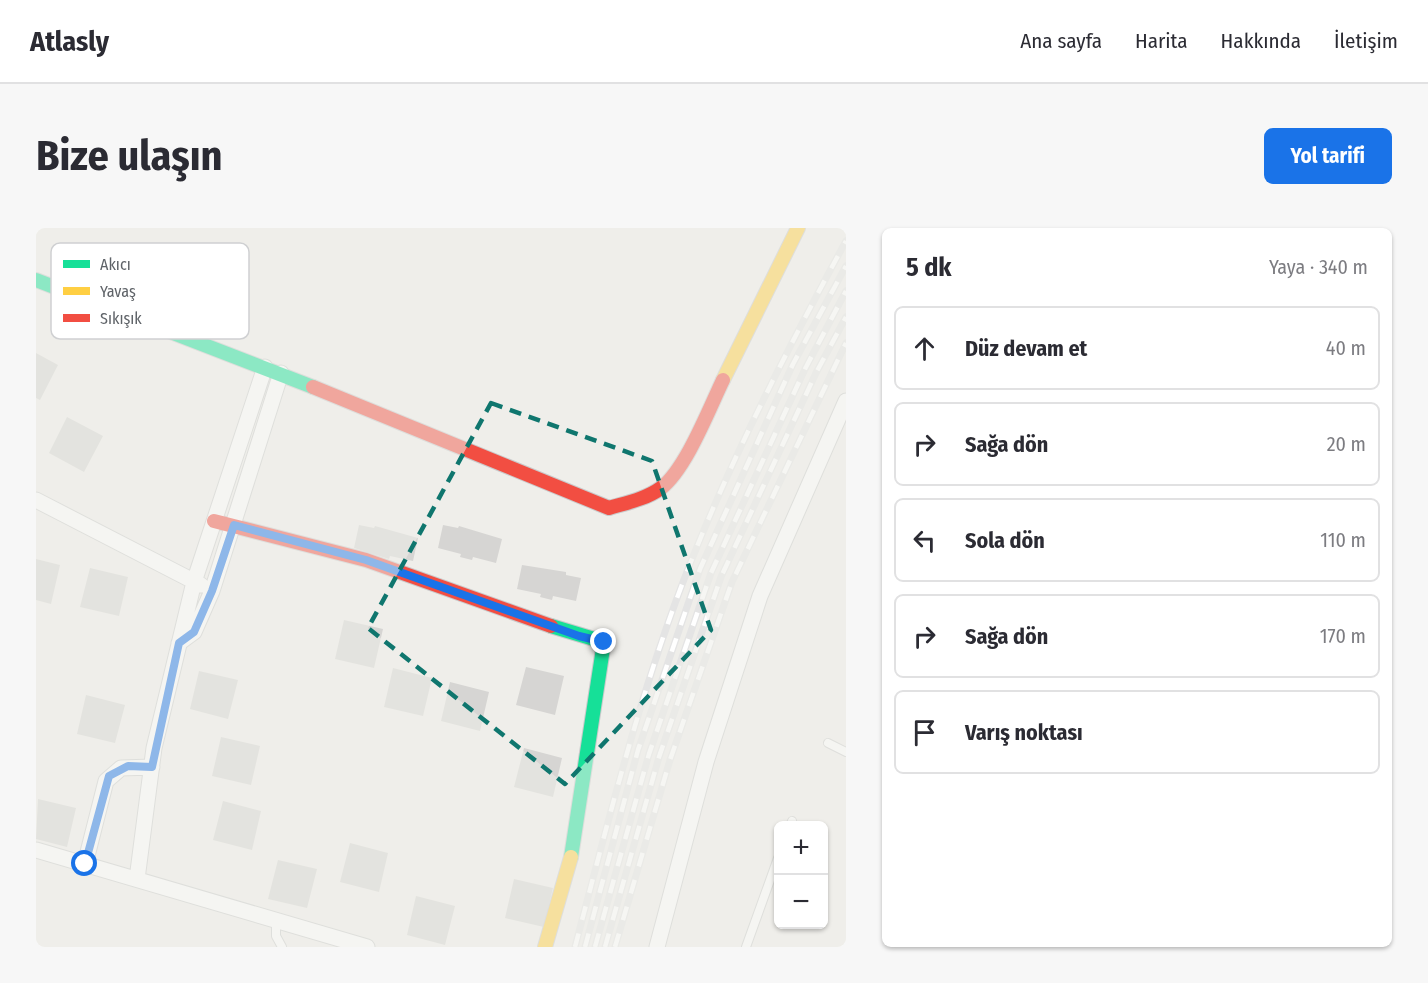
<!DOCTYPE html>
<html lang="tr">
<head>
<meta charset="utf-8">
<style>
	body { margin:0; font-family:"Fira Sans Condensed",sans-serif; background:#f7f7f7; color:#2b2b33 }
	.controls { position:absolute; right:18px; bottom:18px; display:grid; overflow:hidden; border-radius:9px; box-shadow:0 2px 4px #0004 }
	.controls button { width:54px; height:54px; display:grid; place-items:center; padding:0; border:0; border-bottom:2px solid #e1e1e2; background:#fff; color:#2b2b33; font:30px sans-serif }
	.stop { position:absolute; width:18px; height:18px; margin:-14px; border:4px solid #1a73e8; border-radius:50%; background:#fff }
	.stop.end { background:#1a73e8; border-color:#fff; box-shadow:0 2px 6px #0008 }
	.list { margin:0; padding:0; list-style:none }
	h2 { display:flex; justify-content:space-between; align-items:center; height:78px; margin:0; padding:0 24px; font-size:26px }
	h2 small { font-size:20px; font-weight:400; color:#7c7c81 }
	.list li { display:grid; grid-template-columns:39px 1fr auto; gap:18px; align-items:center; box-sizing:border-box; height:84px; margin:0 12px 12px; padding:0 12px; border:2px solid #e1e1e2; border-radius:9px }
	.list b { display:block; font-size:22px; white-space:nowrap }
	.list em { font-size:20px; font-style:normal; color:#7c7c81 }
	.icon { flex:none; width:33px; height:33px; fill:none; stroke:currentColor; stroke-width:2; stroke-linecap:round; stroke-linejoin:round }
	.map { position:relative; flex:none; width:810px; height:719px; overflow:hidden; border-radius:9px }
	header { display:flex; align-items:center; gap:36px; box-sizing:border-box; height:84px; padding:0 30px; background:#fff; border-bottom:2px solid #e1e1e2 }
	header strong { font-size:28px }
	nav { display:flex; gap:33px; margin-inline-start:auto; font-size:21px }
	.intro { display:flex; align-items:center; justify-content:space-between; box-sizing:border-box; height:144px; padding:0 36px }
	h1 { margin:0; font-size:42px }
	.button { padding:15px 27px; border-radius:9px; background:#1a73e8; color:#fff; font-size:21px; font-weight:700 }
	main { display:flex; gap:36px; padding:0 36px }
	aside { flex:1; background:#fff; border-radius:9px; box-shadow:0 2px 4px #0004 }
	.map>svg:first-child { display:block }
</style>
</head>
<body>
<header>
<strong>Atlasly</strong>
<nav><a>Ana sayfa</a><a>Harita</a><a>Hakkında</a><a>İletişim</a></nav>
</header>
<div class="intro"><h1>Bize ulaşın</h1><a class="button">Yol tarifi</a></div>
<main>
<div class="map">
<svg width="810" height="719" viewBox="0 0 810 719">
	<rect width="100%" height="100%" fill="#efeeea"/>
	<path fill="#d6d5d3" d="M0,125l22,12 -18,35 -4,-2z
		M31,189l36,19 -19,36 -35,-19z
		M323,297l15,3 1,-2 43,12 -5,23 -23,-5 -1,3 -35,-11z
		M407,297l15,3 1,-2 43,13 -6,24 -23,-6 -1,3 -12,-3 1,-3 -23,-6z
		M0,331l24,6 -9,39 -15,-4z
		M486,337l44,7v3l15,3 -5,23 -23,-5 -1,4 -12,-3 1,-3 -24,-5z
		M54,340l38,9 -9,39 -39,-9z
		M308,392l39,9 -9,39 -39,-9z
		M490,439l38,9 -9,39 -39,-10z
		M357,440l39,10 -9,38 -39,-9z
		M163,443l39,9 -10,39 -38,-10z
		M414,454l39,10 -9,39 -39,-10z
		M50,467l39,10 -10,38 -38,-9z
		M185,509l39,9 -9,39 -39,-9z
		M488,520l38,10 -9,39 -39,-10z
		M2,571l38,9 -9,39 -31,-8z
		M187,573l38,10 -9,39 -39,-10z
		M314,615l38,10 -9,39 -39,-10z
		M242,632l39,9 -10,39 -39,-9z
		M478,651l39,9 -9,39 -39,-9z
		M380,668l39,10 -10,39 -38,-10z"/>
	<g fill="none" stroke-linecap="round" stroke-linejoin="round">
		<defs>
			<path id="lane" d="M792,515l18,9
				M754,598l2,-5
				M240,692v16l6,11
				M710,719l32,-89"/>
			<path id="street" d="M0,272l165,85
				M143,415l15,-11 18,-41 69,-218
				M0,622l331,97
				M49,636l21,-83 15,-13 31,-1
				M101,651l17,-131 40,-166 71,-215
				M621,719l49,-185 54,-166 86,-195"/>
			<path id="fast" d="M0,52l277,107
				M515,398l53,16 -33,215"/>
			<path id="slow" d="M687,152l75,-152
				M509,719l26,-90"/>
			<path id="jam" d="M277,159l296,121c17,-5 37,-9 52,-20 25,-19 48,-79 62,-108
				M178,293l152,39 185,66"/>
		</defs>
		<use href="#lane" stroke="#cbcccc" stroke-width="10"/>
		<use href="#street" stroke="#cbcccc" stroke-width="17"/>
		<use href="#fast" stroke="#cacacb" stroke-width="16"/>
		<use href="#slow" stroke="#cacacb" stroke-width="16"/>
		<use href="#jam" stroke="#cacacb" stroke-width="16"/>
		<use href="#lane" stroke="#fdfcfc" stroke-width="8"/>
		<use href="#street" stroke="#fdfcfc" stroke-width="15"/>
		<use href="#fast" stroke="#16e098" stroke-width="14"/>
		<use href="#slow" stroke="#ffcf43" stroke-width="14"/>
		<use href="#jam" stroke="#f24e42" stroke-width="14"/>
		<defs>
			<path id="rail" d="M539,719c34,-129 66,-259 115,-383 44,-111 99,-218 156,-323
				M549,719l53,-197 62,-181 93,-205 53,-98
				M559,719l54,-193 62,-181 94,-204 41,-78
				M569,719l54,-190 62,-180 95,-204 30,-56
				M579,719l55,-187 62,-178 114,-239"/>
		</defs>
		<use href="#rail" stroke="#e4e4e4" stroke-width="7"/>
		<use href="#rail" stroke="#fff" stroke-width="4.5" stroke-dasharray="14" stroke-linecap="butt"/>
	</g>
	<g fill="none" stroke-linecap="round" stroke-linejoin="round">
		<path stroke="#1a73e8" stroke-width="8" d="M49,636l24,-88 19,-10 24,1 27,-124 15,-11 18,-41 22,-66 132,35 213,76 25,6"/>
	</g>
	<path d="M0 0H810V719H0ZM455,175l161,58 59,169 -146,154 -197,-156z" fill="#efeeea" fill-opacity=".55" fill-rule="evenodd"/>
	<path fill="none" stroke="#0f766e" stroke-width="4.5" stroke-dasharray="12 8" stroke-linejoin="round" d="M455,175l161,58 59,169 -146,154 -197,-156z"/>
	<rect x="15" y="15" width="198" height="96" rx="9" fill="#fff" stroke="#cfd0d2" stroke-width="1.5"/>
	<rect x="27" y="32" width="27" height="8" fill="#16e098"/>
	<rect x="27" y="59" width="27" height="8" fill="#ffcf43"/>
	<rect x="27" y="86" width="27" height="8" fill="#f24e42"/>
	<g font-size="16" fill="#5f6368">
		<text x="64" y="42">Akıcı</text>
		<text x="64" y="69">Yavaş</text>
		<text x="64" y="96">Sıkışık</text>
	</g>
</svg>
<div class="controls">
<button>+</button>
<button>−</button>
</div>
<div class="stop" style="left:49px;top:636px"></div>
<div class="stop end" style="left:568px;top:414px"></div>
</div>
<aside>
<h2>5 dk<small>Yaya · 340 m</small></h2>
<ul class="list">
<li><svg class="icon" aria-label="ahead" viewBox="0 0 24 24"><path d="M12 20V5M6 11l6-6 6 6"/></svg><div><b>Düz devam et</b></div><em>40 m</em></li>
<li><svg class="icon" aria-label="right" viewBox="0 0 24 24"><path d="M7 20v-9h11M14 6l5 5-5 5"/></svg><div><b>Sağa dön</b></div><em>20 m</em></li>
<li><svg class="icon" aria-label="left" viewBox="0 0 24 24"><path d="M17 20v-9H6M10 6l-5 5 5 5"/></svg><div><b>Sola dön</b></div><em>110 m</em></li>
<li><svg class="icon" aria-label="right" viewBox="0 0 24 24"><path d="M7 20v-9h11M14 6l5 5-5 5"/></svg><div><b>Sağa dön</b></div><em>170 m</em></li>
<li><svg class="icon" aria-label="arrive" viewBox="0 0 24 24"><path d="M6 21V4h12l-3 4 3 4H6"/></svg><div><b>Varış noktası</b></div></li>
</ul>
</aside>
</main>
</body>
</html>
